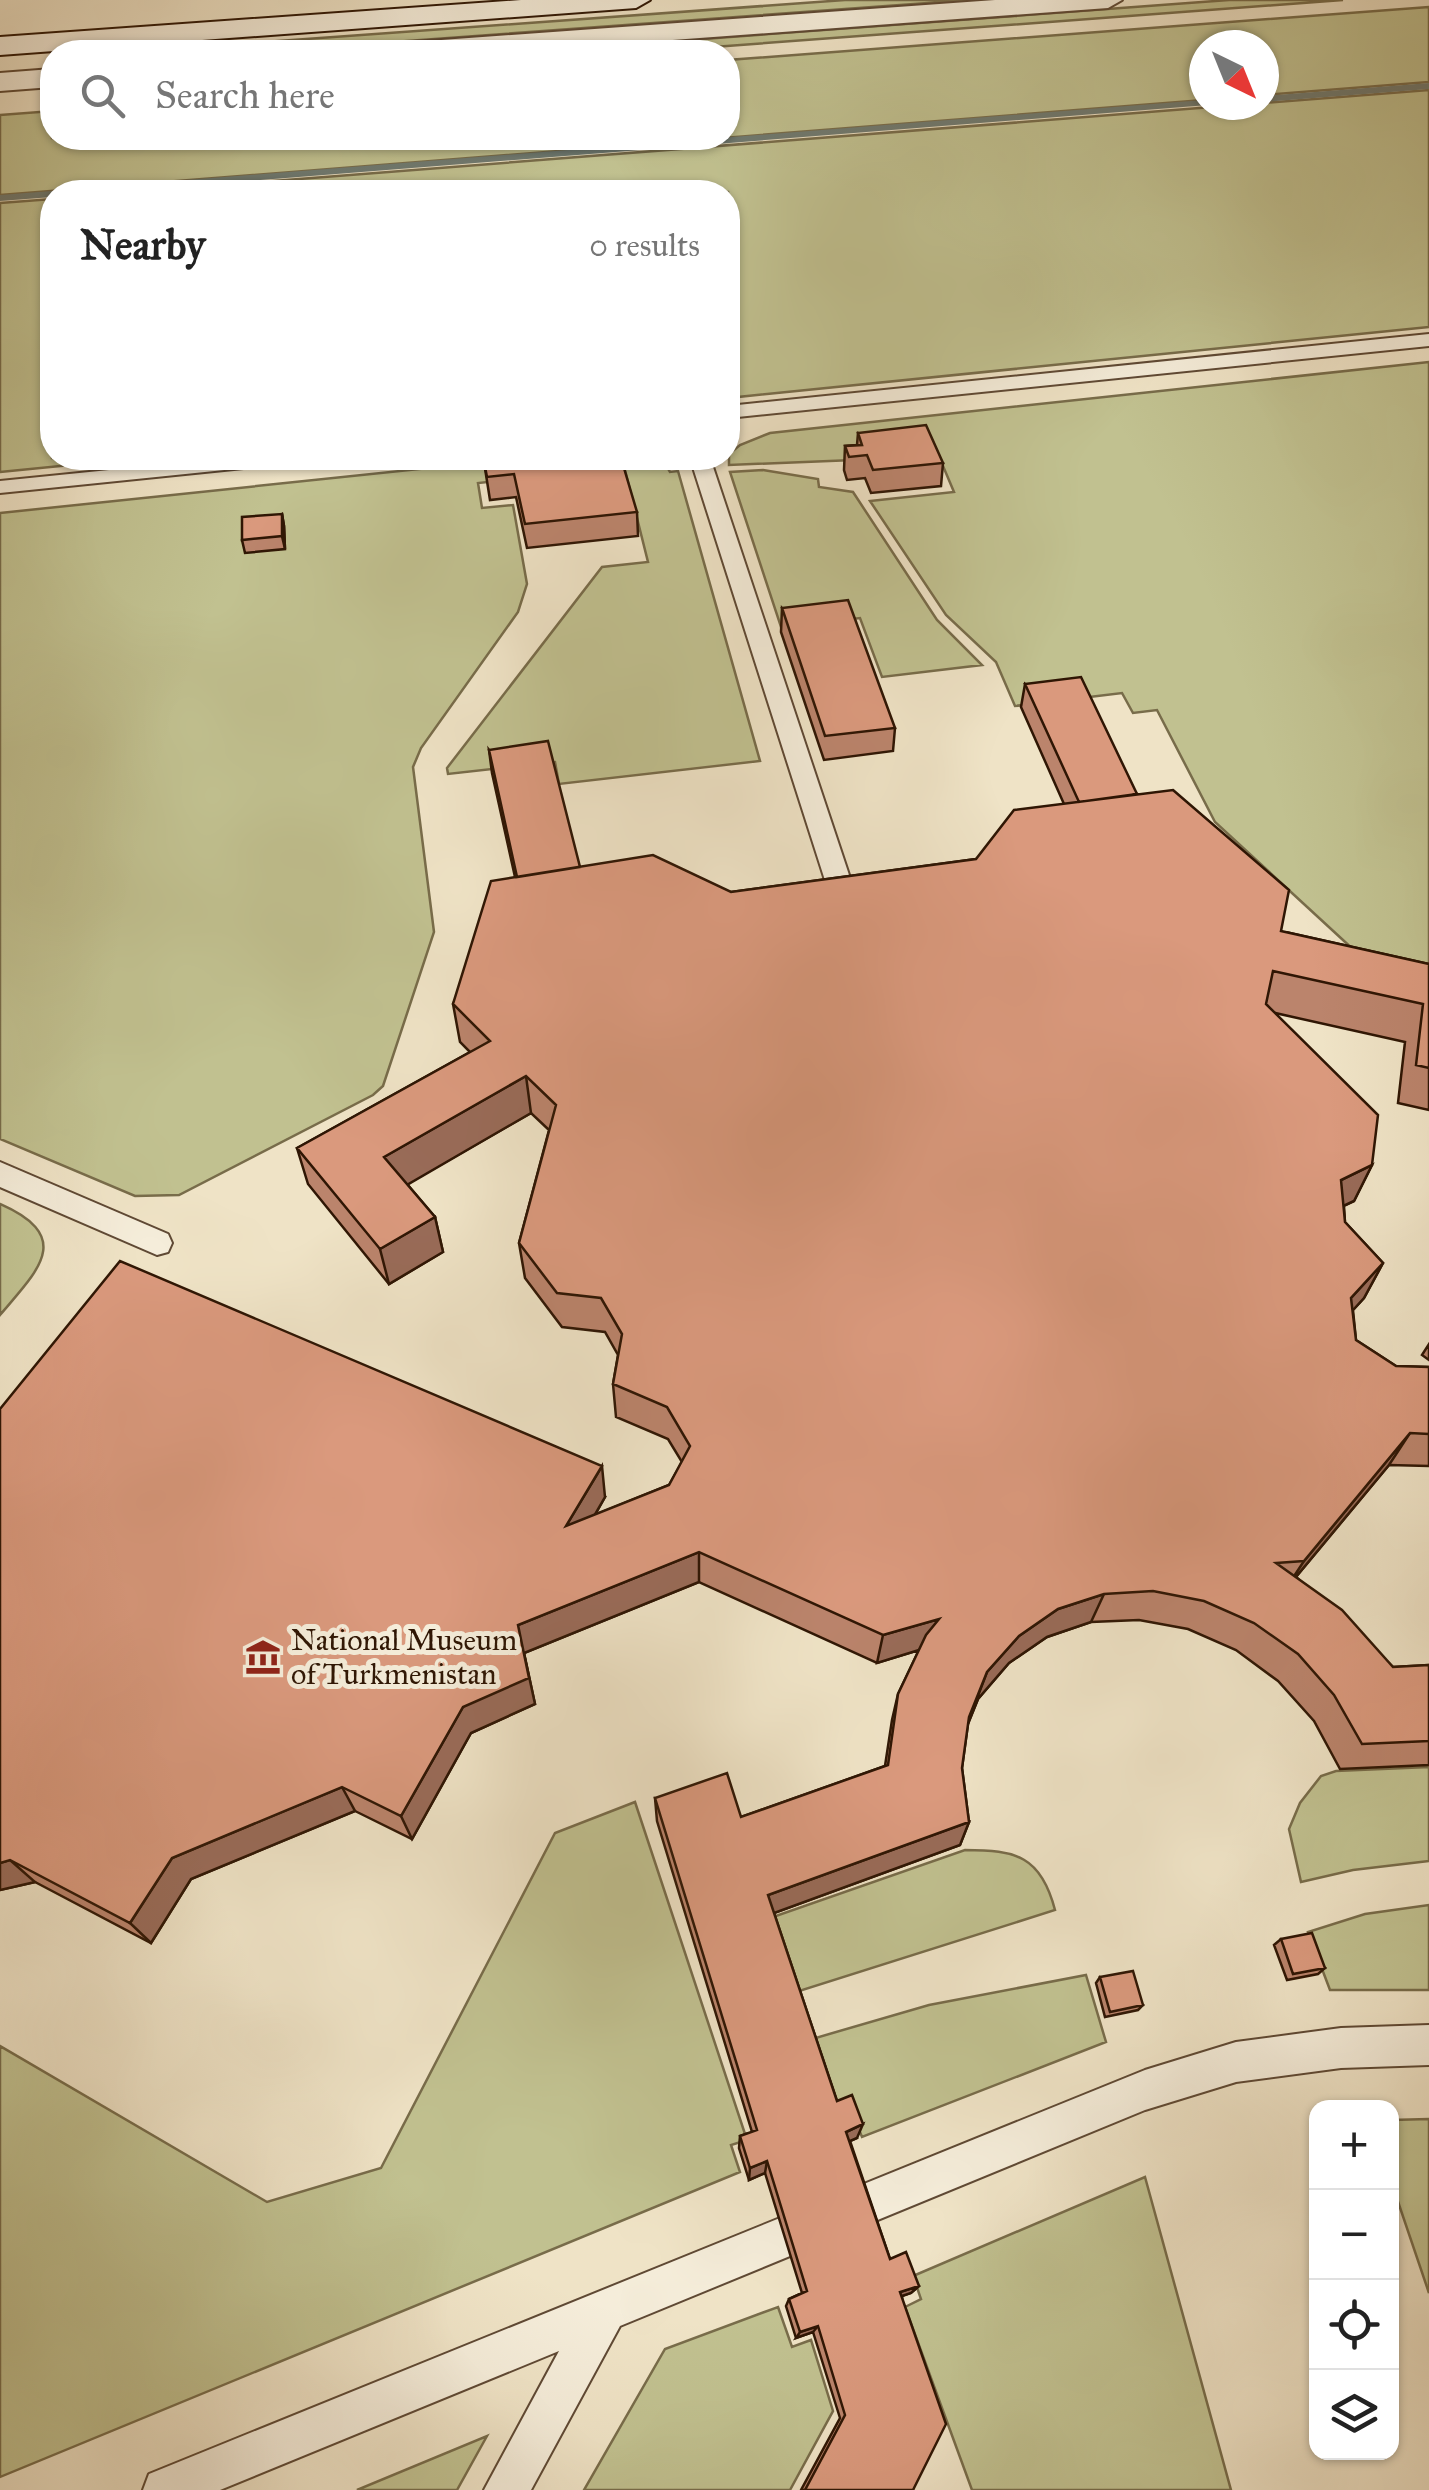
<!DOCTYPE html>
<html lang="en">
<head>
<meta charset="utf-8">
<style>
	body { margin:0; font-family:"IM FELL Great Primer",serif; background:#f2f2f2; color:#222 }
	.controls { position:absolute; right:30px; bottom:30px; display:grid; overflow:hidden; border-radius:20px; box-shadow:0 2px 8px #0004 }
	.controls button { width:90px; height:90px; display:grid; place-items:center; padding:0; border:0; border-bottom:2px solid #e0e0e0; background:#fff; color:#222; font:50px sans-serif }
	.compass { position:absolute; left:1189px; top:30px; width:90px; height:90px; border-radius:50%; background:#fff; box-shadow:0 2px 8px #0004; rotate:137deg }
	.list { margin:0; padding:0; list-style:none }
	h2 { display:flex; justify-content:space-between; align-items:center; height:130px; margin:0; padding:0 40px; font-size:42px }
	h2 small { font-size:32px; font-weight:400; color:#767676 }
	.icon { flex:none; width:55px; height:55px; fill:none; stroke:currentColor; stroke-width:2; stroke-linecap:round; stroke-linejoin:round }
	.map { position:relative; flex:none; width:1429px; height:2490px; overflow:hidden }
	.search { position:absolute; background:#fff; box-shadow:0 2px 8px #0004; left:40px; top:40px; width:700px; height:110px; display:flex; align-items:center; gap:25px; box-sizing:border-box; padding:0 35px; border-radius:40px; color:#767676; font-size:38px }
	.panel { position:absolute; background:#fff; box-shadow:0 2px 8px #0004; left:40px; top:180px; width:700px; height:290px; border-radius:40px }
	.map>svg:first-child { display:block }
</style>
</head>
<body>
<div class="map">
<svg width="1429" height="2490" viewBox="0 0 1429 2490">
	<rect width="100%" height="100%" fill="#efe3c6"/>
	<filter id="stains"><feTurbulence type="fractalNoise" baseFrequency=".002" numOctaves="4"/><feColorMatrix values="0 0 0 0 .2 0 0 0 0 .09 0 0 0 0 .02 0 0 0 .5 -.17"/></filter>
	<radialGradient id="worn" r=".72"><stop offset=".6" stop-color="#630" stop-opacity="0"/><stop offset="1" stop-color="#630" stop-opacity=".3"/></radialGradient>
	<path fill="#c1c190" stroke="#786c4a" stroke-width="2.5" d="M845,0h124l-713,52h-128z
		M1229,0h114l-697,52h-119z
		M1429,7v75l-165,13v-50h-60v55l-1204,95v-80l52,-4v27h676v-78z
		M1429,90v237l-701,71v-206h-594z
		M52,199v259h89l-141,14v-269z
		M1429,362v605l-73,-15 -141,-130 -58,-112 -24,3 -11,-20 -107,13 -19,-44 -50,-47 -76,-114 84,-9 -22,-52 -78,20 -125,5v-11l11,-9 30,-12z
		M622,458c18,0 40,-5 48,14l8,-1 82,290 -201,23 -4,-22 -107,12 -1,-6 155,-201 46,-5z
		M486,462l20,18 -28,3 4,25 31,-3 14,79 -9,28 -97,136 -8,19 21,165 -51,154 -10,9 -194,100 -44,1 -135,-57v-626z
		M763,470l55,9 1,8 34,5 84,128 45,45 -100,12 -22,-59 -79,9 -51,-155z
		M0,1204c75,33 38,66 0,111z
		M1429,1767v94l-76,9 -52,12 -12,-53 11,-26 21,-27 15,-5z
		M635,1802l112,338 -16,5 9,27 -740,305v-431l267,156 114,-34 174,-335z
		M965,1850c51,0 76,6 90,60l-262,83 -23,-75z
		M1429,1905v85h-99l-22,-58 57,-18z
		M1086,1975l20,67 -244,95 -13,-32 -15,6 -22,-72 117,-34z
		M1429,2119v174l-37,-109v-64z
		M1145,2177l86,313h-259l-67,-183 16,-8 -8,-23z
		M778,2307l14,40 19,-7 22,71 -43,79h-206l81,-141z
		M487,2436l-30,54h-100z"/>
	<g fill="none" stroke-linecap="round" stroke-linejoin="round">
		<path fill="#6f7a71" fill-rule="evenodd" d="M1429,83v6l-165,13v-6z
			M1204,100v5h4l-1098,87h-44l6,-3z
			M52,192v5l-52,4v-6l52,-4 5,1z"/>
		<defs>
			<path id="service" d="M1429,334v12l-701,72v-12z
				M228,458h66l-10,6 -284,29v-12z
				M690,458h20l147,441 -4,6h-18l-4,-6z
				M0,1162l168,72 4,9 -4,9 -11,3 -157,-68z
				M1429,2025v40l-88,3 -105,14 -91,28 -525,216 -89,164h-47l75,-139 -339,139h-77l6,-16 996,-404 91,-28 105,-14z"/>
			<path id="minor" d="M995,0h127l-14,8 -598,44h-124l4,-6 10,-3z
				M52,69v18l-52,4v-18z"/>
			<path id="secondary" d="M521,0h129l-14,8 -636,47v-18z"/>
		</defs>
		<use href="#service" stroke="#5f4934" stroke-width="4"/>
		<use href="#minor" stroke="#5f4934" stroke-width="4"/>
		<use href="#secondary" stroke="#2f1604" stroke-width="4"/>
		<use href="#service" fill="#f5edda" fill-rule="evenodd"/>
		<use href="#minor" fill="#f5edda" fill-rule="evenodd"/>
		<use href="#secondary" fill="#f5edda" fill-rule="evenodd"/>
	</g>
	<path fill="#bb846c" stroke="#2f1604" stroke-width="2.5" d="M858,433l85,30 -2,23 -70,7 -6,-15 -18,2 -3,-10 1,-24 12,-1z
		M484,462l153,50 1,24 -111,12 -11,-51 -26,3z
		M282,514l2,12 1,23 -40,4 -3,-13z
		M782,608l113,120 -2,23 -69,9 -43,-128z
		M1025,684l112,110 144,137 148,33v146l-31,-7 7,-61 -130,-29 97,152 -18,36 -10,5 1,16 38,41 -19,35 -11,12 3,30 40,26 33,1v99l-40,-1 -93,112 97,90 36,-2v100l-89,4 -26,-48 -36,-40 -42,-31 -48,-21 -49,-9 -48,2 -44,15 -38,26 -31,36 -10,25 -6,44 7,54 -9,23 -186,68 63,188 20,37 -7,3 40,118 29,27 -8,7 -9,3 11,194h-112l39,-72 -27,-86 -17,6 -10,-32 3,-7 13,-6 -37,-120 -16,7 -10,-32 1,-12 12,-4 -95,-311 -2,-23 86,19 144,-51 7,-46 6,-26 21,-44 -42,13 -178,-81 -175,71 11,51 -64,29 -59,106 -57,-28 -164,68 -40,64 -116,-61 -35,8v-481l605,88 -10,18 74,-30 13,-23 -14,-23 -52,-22 -3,-33 5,-29 -13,-23 -43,-5 -37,-49 -6,-35 30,-113 -18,-17 -124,71 28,33 8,35 -54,32 -81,-100 -11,-36 173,-96 -10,-10 -7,-38 62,-127 -23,-104 -3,-23 91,117 151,25 245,-33 88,-55 -43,-97z
		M1429,1344v16l-7,-5z
		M1281,1939l44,29 -7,6 -31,6 -13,-35z
		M1100,1977l43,28 -5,5 -33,7 -9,-34z"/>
	<path fill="#996b58" stroke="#2f1604" stroke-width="2.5" d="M282,514l2,12 1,23 -3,-13z
		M526,1076l5,37 -138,80 -9,-36z
		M1372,1165l-18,36 -30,14 17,-35z
		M435,1217l8,35 -54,32 -9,-35z
		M1383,1263l-19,35 -31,34 18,-34z
		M1410,1433l-21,32 -104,125 19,-29z
		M602,1466l3,31 -34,59 -5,-30z
		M699,1552v30l-175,71 11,51 -64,29 -59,106 -11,-23 62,-109 55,-82z
		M1104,1594l-13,28 -44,15 -38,26 -31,36 -18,44 27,-71 32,-36 39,-27z
		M939,1619l-7,27 -55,17 6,-28z
		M342,1787l13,24 -164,68 -40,64 -21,-20 42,-65z
		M969,1822l-9,23 -194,71 2,-21z
		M10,1860l25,22 -35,8v-27z
		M863,2124l-6,14 -16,7 5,-13z
		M767,2161l-2,12 -16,7 1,-12z
		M919,2286l-8,7 -18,6 7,-7z
		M818,2326l-5,6 -17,6 4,-6z"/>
	<path fill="#da997d" stroke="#2f1604" stroke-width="2.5" d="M926,425l17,38 -70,7 -6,-15 -18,2 -4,-11 17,-1 -4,-12z
		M510,458h111l16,54 -112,12 -11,-50 -27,3 -3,-15 26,-3z
		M282,514v22l-40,4v-23z
		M848,600l47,128 -70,8 -43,-128z
		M1081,677l56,117 -58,8 -54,-118z
		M548,741l32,126 -63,10 -28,-127z
		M1173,790l116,100 -8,41 148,33v104l-13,-3 7,-61 -150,-33 -7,33 112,111 -6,50 -31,15 4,42 38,41 -32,35 5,42 40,26 33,1v67l-19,-1 -106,128 -28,2 66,47 51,57 36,-2v76l-67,3 -28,-49 -36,-41 -44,-31 -50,-22 -51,-10 -49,3 -46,15 -39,27 -32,36 -18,45 -7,51 7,54 -201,73 69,206 15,-6 11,29 -17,8 44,127 16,-7 13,34 -19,6 46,132 -33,66h-108l40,-75 -27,-89 -18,6 -11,-33 18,-8 -40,-130 -17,7 -10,-32 17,-6 -102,-332 72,-25 14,44 147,-52 10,-71 28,-59 13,-16 -56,16 -184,-83 -181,73 11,53 -66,29 -62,109 -59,-29 -170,71 -42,65 -120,-63 -10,3v-454l120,-148 482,205 -36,60 103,-41 21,-39 -23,-39 -54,-23 9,-50 -21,-36 -44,-5 -38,-50 37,-138 -30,-29 -142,81 51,60 -55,32 -83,-101 193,-107 -37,-37 38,-123 162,-26 78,37 245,-33 38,-49z
		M1312,1933l13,35 -32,6 -12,-35z
		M1133,1971l10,34 -33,7 -10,-35z"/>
	<defs>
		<symbol id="museum-bare" viewBox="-9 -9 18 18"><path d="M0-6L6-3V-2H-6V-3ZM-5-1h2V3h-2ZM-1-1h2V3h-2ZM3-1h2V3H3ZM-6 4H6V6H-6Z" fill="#8f2418" stroke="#f5edda" stroke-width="2.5" paint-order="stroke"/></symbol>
	</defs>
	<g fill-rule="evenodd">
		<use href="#museum-bare" x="238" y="1632" width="50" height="50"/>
	</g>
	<g text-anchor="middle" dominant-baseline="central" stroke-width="10" stroke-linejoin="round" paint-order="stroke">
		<g font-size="30" fill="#2f1604" stroke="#f5edda" text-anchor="start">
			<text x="291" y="1640">National Museum<tspan x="291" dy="34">of Turkmenistan</tspan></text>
		</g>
	</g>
	<rect width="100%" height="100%" filter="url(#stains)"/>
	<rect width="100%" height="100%" fill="url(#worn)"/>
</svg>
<div class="controls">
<button>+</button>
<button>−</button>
<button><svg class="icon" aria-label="locate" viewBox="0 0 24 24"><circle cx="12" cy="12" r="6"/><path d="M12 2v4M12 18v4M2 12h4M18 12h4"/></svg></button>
<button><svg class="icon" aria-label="layers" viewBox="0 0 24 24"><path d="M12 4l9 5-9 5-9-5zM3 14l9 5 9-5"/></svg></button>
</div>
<svg class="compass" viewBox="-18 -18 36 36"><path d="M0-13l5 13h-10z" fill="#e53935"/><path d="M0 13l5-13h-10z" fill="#767676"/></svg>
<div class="search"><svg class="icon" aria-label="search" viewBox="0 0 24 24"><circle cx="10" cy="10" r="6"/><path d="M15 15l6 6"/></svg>Search here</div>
<section class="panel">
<h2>Nearby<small>0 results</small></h2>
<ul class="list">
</ul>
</section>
</div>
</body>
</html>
